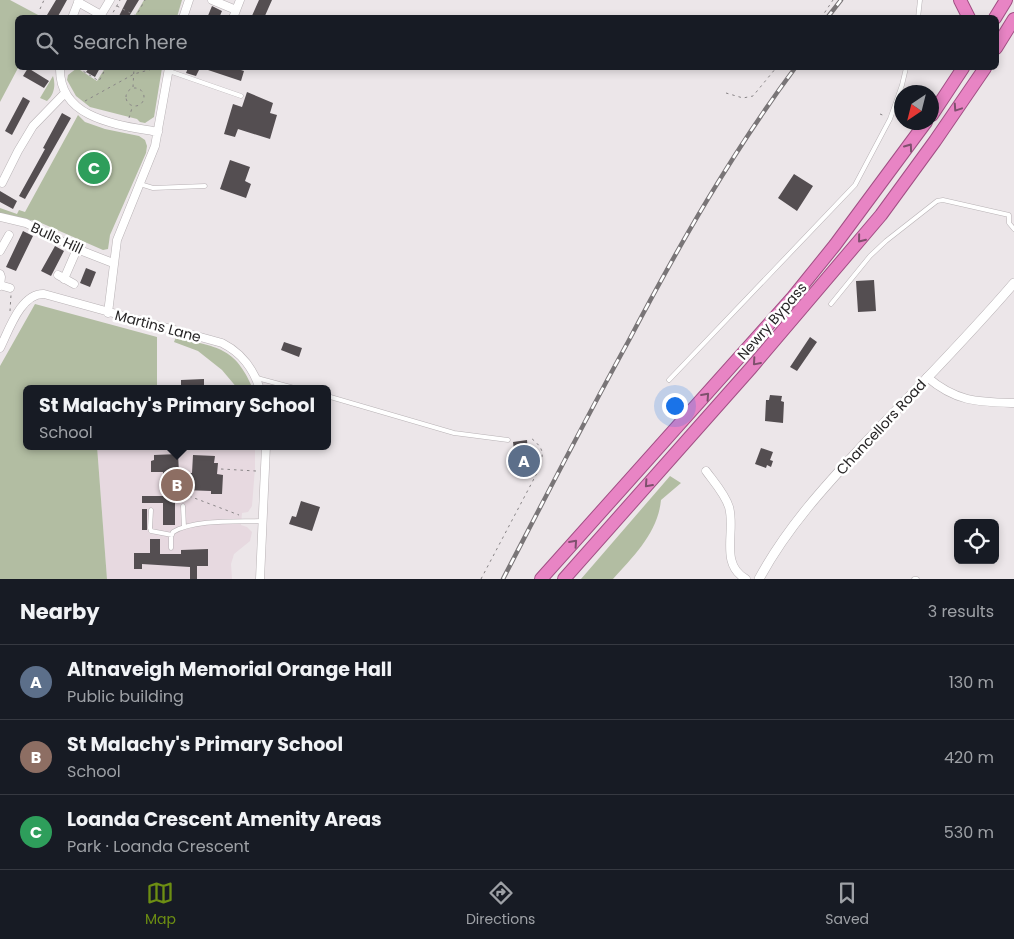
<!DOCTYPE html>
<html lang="en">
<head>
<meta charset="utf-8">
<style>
	body { margin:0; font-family:Poppins,sans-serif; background:#20242c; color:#f1f3f6 }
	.controls { position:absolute; right:15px; bottom:15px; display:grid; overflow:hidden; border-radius:8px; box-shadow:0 2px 8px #0003 }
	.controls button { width:45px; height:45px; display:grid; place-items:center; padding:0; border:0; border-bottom:1px solid #363941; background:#171b24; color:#f1f3f6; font:25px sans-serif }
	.compass { position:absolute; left:894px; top:85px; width:45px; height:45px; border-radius:50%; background:#171b24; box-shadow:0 2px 8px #0003; rotate:215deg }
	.you { position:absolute; left:674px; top:405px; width:18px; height:18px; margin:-12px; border:4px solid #fff; border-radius:50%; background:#1a73e8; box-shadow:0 0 0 8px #1a73e833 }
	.badge { display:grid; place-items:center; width:32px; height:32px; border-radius:50%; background:#6d8e13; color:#fff; font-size:16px; font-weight:700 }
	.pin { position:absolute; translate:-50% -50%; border:2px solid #fff; box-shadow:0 1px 5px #0006 }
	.popup { position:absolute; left:23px; top:385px; width:308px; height:65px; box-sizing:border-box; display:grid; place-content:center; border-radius:8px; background:#171b24; filter:drop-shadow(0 1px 4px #0005); font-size:16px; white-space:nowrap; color:#9ea1a6 }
	.popup b { font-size:19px; color:#f1f3f6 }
	.popup::after { content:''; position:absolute; left:50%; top:100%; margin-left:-10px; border:10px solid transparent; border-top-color:#171b24 }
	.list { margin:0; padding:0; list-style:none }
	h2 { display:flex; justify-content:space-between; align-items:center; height:65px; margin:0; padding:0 20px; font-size:21px }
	h2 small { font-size:16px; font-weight:400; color:#9ea1a6 }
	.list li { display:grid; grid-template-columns:32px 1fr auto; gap:15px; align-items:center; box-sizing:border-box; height:75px; padding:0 20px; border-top:1px solid #363941 }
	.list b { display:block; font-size:19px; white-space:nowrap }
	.list p { margin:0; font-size:16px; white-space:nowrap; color:#9ea1a6 }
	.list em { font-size:16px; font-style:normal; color:#9ea1a6 }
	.icon { flex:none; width:28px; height:28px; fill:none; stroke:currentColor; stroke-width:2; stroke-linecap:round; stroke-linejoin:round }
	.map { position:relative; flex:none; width:1014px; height:579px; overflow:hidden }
	.search { position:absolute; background:#171b24; box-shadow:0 2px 8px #0003; left:15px; right:15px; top:15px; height:55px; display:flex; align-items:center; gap:12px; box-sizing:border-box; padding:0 18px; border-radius:8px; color:#9ea1a6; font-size:19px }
	.sheet { height:290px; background:#171b24 }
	nav { display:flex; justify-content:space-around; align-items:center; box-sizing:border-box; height:70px; border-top:1px solid #363941; background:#171b24; font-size:14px; color:#9ea1a6 }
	nav a { display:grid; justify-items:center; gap:2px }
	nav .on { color:#6d8e13 }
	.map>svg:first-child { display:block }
</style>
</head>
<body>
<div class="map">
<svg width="1014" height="579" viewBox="0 0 1014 579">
	<rect width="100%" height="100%" fill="#ece6e9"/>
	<path fill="#e7d9e0" d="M97,446h158v22l-3,38 -4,6 -6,1 -1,12 6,2 5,5 -2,9 -16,13 -3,10 1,15h-125z"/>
	<path fill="#b2bda2" d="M0,0h10l30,16v1l-22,1v50l-18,34z
		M144,0h38l-5,17h-43z
		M77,68l20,13 8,-13h57l-8,49 -9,6 -5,-1 -3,-3 -47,-12 -14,-11 -9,-16 1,-5z
		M53,76c3,9 1,19 -6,25l-7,-3z
		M78,115l7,7 20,7 34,7 6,4 2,6 -1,7 -36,82 -2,14 -5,1 -64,-28 -39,-9v-5l17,6 2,-4 6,2z
		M35,304l122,33v52h-130v57h70l10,133h-107v-213z
		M176,337c41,11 59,9 77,52h-15l-16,-19 -24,-19 -24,-9z
		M670,476l11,7 -20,17c-3,32 -27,56 -48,79h-32z"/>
	<path fill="#544e51" d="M56,0h11l-10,18h-7l-3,-3z
		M127,0h12l-11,18h-10z
		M259,0h13l-8,18h-13z
		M212,6l10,5 -3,7h-12z
		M28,68l21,13 -5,7 -21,-12z
		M89,68h11l-5,9 -9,-5z
		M188,68h12l-4,8 -10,-3z
		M202,68h33l9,3 -3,10z
		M247,92l26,11 -3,10 7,2 -7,24 -32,-10 -3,8 -11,-3 9,-30 9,3z
		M23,97l7,4 -18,34 -7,-4z
		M62,113l9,5 -46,81 -6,-3 26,-47 -2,-1z
		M230,160l20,7 -5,14 6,3 -5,14 -26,-9z
		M794,174l19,12 -16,25 -19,-13z
		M0,191l17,10 -4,8 -13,-7z
		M23,231l10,5 -17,35 -10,-4z
		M55,246l9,5 -13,25 -10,-5z
		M86,268l10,4 -6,15 -10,-4z
		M874,280l2,31 -18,1 -2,-31z
		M810,337l7,5 -20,29 -7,-4z
		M284,342l18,6 -3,9 -18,-7z
		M204,379v9l-23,1v-9z
		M770,395l12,1 -1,5 3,1 -1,21 -18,-2 1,-21h3z
		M527,440l3,32 -10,1 -2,-23h-4l-1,-8z
		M761,448l12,4 -3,8 3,1 -2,6 -4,-2 -1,3 -11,-4z
		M178,454l1,19h13l1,-18 22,1 -1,7h4l-1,11 6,1 -1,19h-11v-3l-27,-1v8h-9v27h-12v-22h-21v-7h21v-24h-12v-11l3,-1v-5z
		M301,501l19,6 -8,24 -23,-7 3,-8 4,1z
		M142,509h5v21h-5z
		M150,539h10v15h21v-4l27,-1v17h-11v13h-7v-12l-48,-3v5h-8v-16h16z"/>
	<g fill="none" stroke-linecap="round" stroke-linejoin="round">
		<defs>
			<path id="service" d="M918,18l2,-18
				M169,71l72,25
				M140,184l13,4 52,-2
				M831,304l39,-48 16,-15 51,-40 6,-1 66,15v8l5,6
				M257,378l41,11
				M669,380l186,-195 35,-66 12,-34 4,-17
				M327,396l127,37 54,7
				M183,506l1,21
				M151,510l-1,18 1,3 21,4
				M171,548v-11l2,-5c22,-13 64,-10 89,-11
				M914,579h3"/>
			<path id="minor" d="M212,0l24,10
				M78,2l23,13 9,-15
				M72,18l7,-18
				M183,18l6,-18
				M233,18l7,-18
				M60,68c-1,52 60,57 98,64
				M2,183l16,-32 15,-25 32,-33
				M0,217l26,6 51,26 36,14
				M0,251l9,-16
				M0,274l1,3 -1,9
				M58,275l16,9
				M64,279l13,-30
				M0,285l10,3
				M108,313l9,-73 38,-94 14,-78
				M0,348c9,-18 21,-55 44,-54l178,49c20,10 31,25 38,46
				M927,377c29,25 51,25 87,26
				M706,471c8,11 19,23 23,36 7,24 -10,57 17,72
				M260,579l6,-133"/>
			<path id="tertiary" d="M759,579c28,-52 67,-94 107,-137 50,-53 101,-104 148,-159"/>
			<path id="trunk" d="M960,0l9,18
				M995,18l11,-18
				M996,48l18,-29
				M932,115l31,-47
				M541,579l252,-282 42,-52 91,-123
				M564,579l187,-211 130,-153 54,-74 50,-73"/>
		</defs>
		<use href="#service" stroke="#b8b2b5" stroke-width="5"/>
		<use href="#minor" stroke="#b8b2b5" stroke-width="9"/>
		<use href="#tertiary" stroke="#b8b2b5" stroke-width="10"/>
		<use href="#trunk" stroke="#a14f84" stroke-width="14"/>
		<path stroke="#888486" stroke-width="1" stroke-dasharray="2.5 4" stroke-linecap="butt" d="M117,6l19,10
			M40,9l4,-9
			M110,18l10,-18
			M135,18l10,-18
			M821,18l12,-18
			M78,68l21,13 7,-13
			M133,87l1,-19
			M126 97a9 9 0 1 1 18 0a9 9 0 1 1-18 0Z
			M726,93l17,5 10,-2 23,-28
			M85,101l49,-27 22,-6
			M880,114l5,2
			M129,118l3,-10
			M10,311l1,-16
			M221,469l35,2
			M189,496l50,19
			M481,579l56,-106c6,-18 10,-22 -6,-35"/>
		<use href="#service" stroke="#fff" stroke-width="4"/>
		<use href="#minor" stroke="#fff" stroke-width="8"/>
		<use href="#tertiary" stroke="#fff" stroke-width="9"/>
		<use href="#trunk" stroke="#e884c4" stroke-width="12"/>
		<defs>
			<path id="rail" d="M827,18l14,-18
				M503,579c41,-79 82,-159 125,-237 50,-95 103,-188 167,-274"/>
		</defs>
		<use href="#rail" stroke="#797577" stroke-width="4.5"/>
		<use href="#rail" stroke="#fff" stroke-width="2.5" stroke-dasharray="8" stroke-linecap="butt"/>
	</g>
	<defs><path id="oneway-chevron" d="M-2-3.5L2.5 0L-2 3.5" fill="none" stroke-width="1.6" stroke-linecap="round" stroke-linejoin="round" transform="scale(1.25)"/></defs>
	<g stroke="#7e506d">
		<use href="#oneway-chevron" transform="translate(957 108) rotate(124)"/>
		<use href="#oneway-chevron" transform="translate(909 147) rotate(-54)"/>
		<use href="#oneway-chevron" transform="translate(861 239) rotate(129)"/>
		<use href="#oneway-chevron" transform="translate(756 362) rotate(131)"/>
		<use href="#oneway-chevron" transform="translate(706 396) rotate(-48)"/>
		<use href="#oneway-chevron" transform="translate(648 484) rotate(132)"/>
		<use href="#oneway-chevron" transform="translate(574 543) rotate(-48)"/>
	</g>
	<g text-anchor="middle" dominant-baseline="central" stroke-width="5" stroke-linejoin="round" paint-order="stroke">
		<g font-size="14" fill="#272526" stroke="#fff">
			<text transform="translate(57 238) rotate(25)">Bulls Hill</text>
			<text transform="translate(772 321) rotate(-49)">Newry Bypass</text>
			<text transform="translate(158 326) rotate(15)">Martins Lane</text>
			<text transform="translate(881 427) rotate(-47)">Chancellors Road</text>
		</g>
	</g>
</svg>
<div class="controls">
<button><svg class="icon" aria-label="locate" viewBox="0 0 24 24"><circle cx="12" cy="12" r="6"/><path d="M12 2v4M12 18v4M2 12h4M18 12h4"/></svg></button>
</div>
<svg class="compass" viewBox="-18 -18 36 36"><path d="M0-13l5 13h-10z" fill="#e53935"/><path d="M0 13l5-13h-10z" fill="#9ea1a6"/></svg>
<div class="you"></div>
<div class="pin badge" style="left:524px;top:461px;background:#5c6f8a">A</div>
<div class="pin badge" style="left:177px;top:485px;background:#8d6e63">B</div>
<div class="popup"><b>St Malachy's Primary School</b>School</div>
<div class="pin badge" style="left:94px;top:168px;background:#2e9e5b">C</div>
<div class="search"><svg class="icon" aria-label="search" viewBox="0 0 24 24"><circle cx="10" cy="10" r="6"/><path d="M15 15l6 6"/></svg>Search here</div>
</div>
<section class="sheet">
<h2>Nearby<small>3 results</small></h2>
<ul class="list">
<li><span class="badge" style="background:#5c6f8a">A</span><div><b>Altnaveigh Memorial Orange Hall</b><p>Public building</p></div><em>130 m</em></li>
<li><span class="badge" style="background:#8d6e63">B</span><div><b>St Malachy's Primary School</b><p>School</p></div><em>420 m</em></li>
<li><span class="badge" style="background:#2e9e5b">C</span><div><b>Loanda Crescent Amenity Areas</b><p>Park · Loanda Crescent</p></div><em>530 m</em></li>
</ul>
</section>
<nav>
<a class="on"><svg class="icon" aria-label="map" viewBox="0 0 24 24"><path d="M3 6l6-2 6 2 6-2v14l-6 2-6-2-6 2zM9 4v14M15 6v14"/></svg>Map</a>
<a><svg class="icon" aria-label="directions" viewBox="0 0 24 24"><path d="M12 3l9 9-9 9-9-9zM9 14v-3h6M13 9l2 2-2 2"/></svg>Directions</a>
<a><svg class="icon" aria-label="saved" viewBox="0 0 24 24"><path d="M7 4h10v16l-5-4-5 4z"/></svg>Saved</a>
</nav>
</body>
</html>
